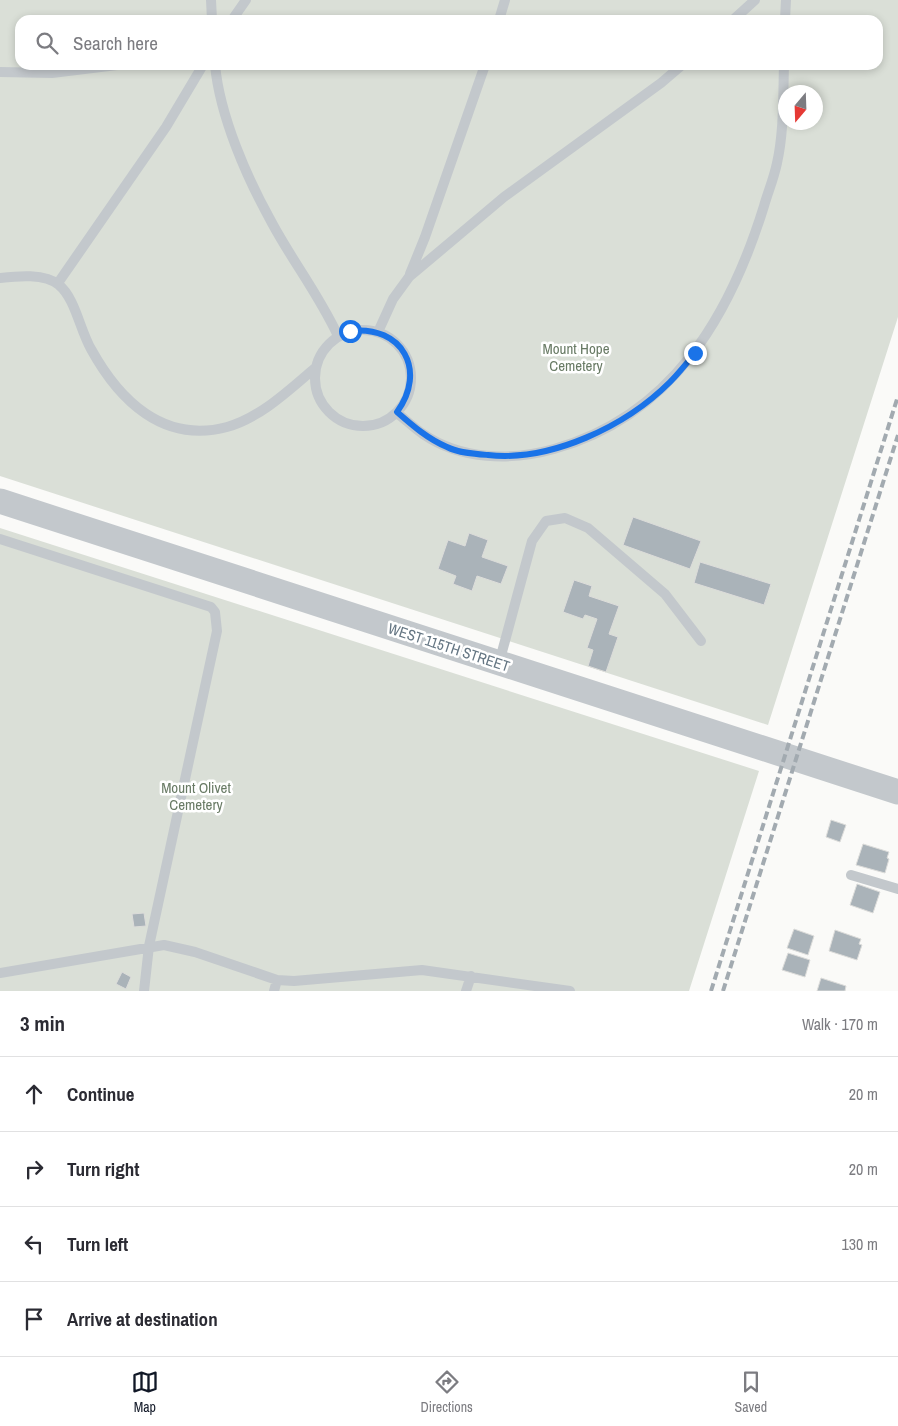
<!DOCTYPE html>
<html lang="en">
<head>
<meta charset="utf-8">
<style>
	body { margin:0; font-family:"Archivo Narrow",sans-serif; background:#f7f7f7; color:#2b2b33 }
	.compass { position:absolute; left:778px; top:85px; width:45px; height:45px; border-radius:50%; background:#fff; box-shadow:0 2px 8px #0003; rotate:199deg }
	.stop { position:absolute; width:15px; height:15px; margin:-11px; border:4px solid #1a73e8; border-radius:50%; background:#fff }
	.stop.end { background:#1a73e8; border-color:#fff; box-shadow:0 1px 5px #0008 }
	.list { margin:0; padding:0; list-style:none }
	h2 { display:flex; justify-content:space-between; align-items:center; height:65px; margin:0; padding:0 20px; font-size:21px }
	h2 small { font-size:16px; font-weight:400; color:#7c7c81 }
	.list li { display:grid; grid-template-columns:32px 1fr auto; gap:15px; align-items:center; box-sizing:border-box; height:75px; padding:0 20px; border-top:1px solid #e1e1e2 }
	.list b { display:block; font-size:19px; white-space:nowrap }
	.list em { font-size:16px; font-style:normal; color:#7c7c81 }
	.icon { flex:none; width:28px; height:28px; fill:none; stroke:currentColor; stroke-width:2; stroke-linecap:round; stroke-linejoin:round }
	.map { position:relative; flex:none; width:898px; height:991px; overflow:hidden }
	.search { position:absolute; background:#fff; box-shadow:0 2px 8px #0003; left:15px; right:15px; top:15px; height:55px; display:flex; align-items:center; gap:12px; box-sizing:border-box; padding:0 18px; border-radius:15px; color:#7c7c81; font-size:19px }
	.sheet { height:365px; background:#fff }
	nav { display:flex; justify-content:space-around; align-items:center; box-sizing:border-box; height:70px; border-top:1px solid #e1e1e2; background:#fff; font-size:14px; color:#7c7c81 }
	nav a { display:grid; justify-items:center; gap:2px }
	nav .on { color:#111827 }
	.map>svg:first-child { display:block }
</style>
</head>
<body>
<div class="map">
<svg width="898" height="991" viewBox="0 0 898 991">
	<rect width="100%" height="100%" fill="#fafaf8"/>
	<path fill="#dadfd7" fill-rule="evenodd" d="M0,0h898v317l-130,408 -768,-249zM20,20h858v45h-858zM786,92h30v30h-30z
		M0,528l759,243 -70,220h-689z"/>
	<path fill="#aab3b9" stroke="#dcdcda" d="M633,517l68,24 -11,28 -67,-24z
		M469,533l19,7 -6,17 26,9 -7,18 -24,-8 -5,15 -19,-7 3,-8 -18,-7 10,-29 17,6z
		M700,562l71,22 -7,21 -70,-22z
		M574,580l18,6 -3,10 30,10 -10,28 9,3 -12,35 -18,-6 5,-16 -6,-2 10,-29 -12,-4 -2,4 -20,-7z
		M831,820l15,5 -6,17 -14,-5z
		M863,844l26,8 -2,6 2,1 -4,14 -29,-8z
		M857,884l23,8 -7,21 -23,-8z
		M144,913l2,13 -12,1 -2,-13z
		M794,929l20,7 -6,19 -21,-7z
		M835,930l26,9 -2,5 3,1 -5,15 -28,-9z
		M788,953l22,7 -5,17 -23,-7z
		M122,972l9,5 -5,12 -10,-5z
		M821,978l25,8 -1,5h-28z"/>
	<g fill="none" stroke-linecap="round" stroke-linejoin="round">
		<path stroke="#c3c8cc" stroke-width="10" d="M211,0l1,20
			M232,20l14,-20
			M499,20l6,-20
			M733,20l22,-20
			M785,20l1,-20
			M215,65c5,52 32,113 57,158 21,39 47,72 66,113
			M0,72l52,1 65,-8
			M410,274l15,-37 60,-172
			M0,278c17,-2 45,-5 59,7 16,13 21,45 32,64 28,51 72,95 136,78 33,-9 62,-37 88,-59
			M58,283l108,-156 37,-62
			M315 378a48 48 0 1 1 96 0a48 48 0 1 1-96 0Z
			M378,332l15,-33 16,-22 95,-80 157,-114 21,-18
			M397,413c9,7 17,15 26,21 38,26 88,27 131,15 118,-33 176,-133 210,-243 4,-14 10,-28 13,-43 7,-31 6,-66 7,-98
			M0,539l211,68 4,5 2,19 -68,315 -5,45
			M499,663l33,-122 14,-20 19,-3 23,10 77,66 36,47
			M851,875l47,14
			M0,973l164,-28 31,7 82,28 17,1 128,-11 148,21
			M274,991l3,-11
			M466,991l5,-15"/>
		<path stroke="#c3c8cc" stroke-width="25" d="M0,501l898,291"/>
		<path stroke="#a2aab0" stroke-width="4" stroke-dasharray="8 4" stroke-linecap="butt" d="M711,991l187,-595
			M723,991l175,-556"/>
	</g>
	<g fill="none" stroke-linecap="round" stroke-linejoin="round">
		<path stroke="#1a73e8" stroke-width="6" d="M350,331c53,-6 77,40 47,81 16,14 31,27 50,35 12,6 28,7 41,8 63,7 138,-29 182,-73 9,-9 17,-19 25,-29"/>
	</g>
	<g text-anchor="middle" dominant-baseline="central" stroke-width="5" stroke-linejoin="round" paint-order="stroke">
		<g font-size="15" fill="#687a64" stroke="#fff">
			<text x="576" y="348">Mount Hope<tspan x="576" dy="17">Cemetery</tspan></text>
			<text x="196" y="787">Mount Olivet<tspan x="196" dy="17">Cemetery</tspan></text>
		</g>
		<g font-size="15" fill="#657683" stroke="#fff">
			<text transform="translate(449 647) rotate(18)">WEST 115TH STREET</text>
		</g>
	</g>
</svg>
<svg class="compass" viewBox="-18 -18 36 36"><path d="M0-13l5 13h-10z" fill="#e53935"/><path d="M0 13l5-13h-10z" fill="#7c7c81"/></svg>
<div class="stop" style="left:350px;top:331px"></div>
<div class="stop end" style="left:695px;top:353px"></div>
<div class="search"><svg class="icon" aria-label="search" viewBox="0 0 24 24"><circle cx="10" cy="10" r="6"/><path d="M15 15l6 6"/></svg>Search here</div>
</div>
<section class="sheet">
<h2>3 min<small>Walk · 170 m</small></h2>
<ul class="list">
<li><svg class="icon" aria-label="ahead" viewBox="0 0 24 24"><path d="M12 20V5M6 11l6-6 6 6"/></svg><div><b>Continue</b></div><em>20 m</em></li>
<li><svg class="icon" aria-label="right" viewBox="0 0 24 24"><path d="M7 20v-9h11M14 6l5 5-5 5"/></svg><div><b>Turn right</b></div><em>20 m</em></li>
<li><svg class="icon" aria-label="left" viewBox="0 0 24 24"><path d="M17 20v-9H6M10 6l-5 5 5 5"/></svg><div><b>Turn left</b></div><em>130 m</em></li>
<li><svg class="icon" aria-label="arrive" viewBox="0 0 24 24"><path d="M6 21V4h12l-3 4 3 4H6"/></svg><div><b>Arrive at destination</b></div></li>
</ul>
</section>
<nav>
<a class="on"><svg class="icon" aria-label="map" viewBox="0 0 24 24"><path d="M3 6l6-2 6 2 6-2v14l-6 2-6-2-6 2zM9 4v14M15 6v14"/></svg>Map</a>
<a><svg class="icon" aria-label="directions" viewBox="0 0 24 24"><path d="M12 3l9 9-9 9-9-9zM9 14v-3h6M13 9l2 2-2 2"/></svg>Directions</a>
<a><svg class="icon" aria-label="saved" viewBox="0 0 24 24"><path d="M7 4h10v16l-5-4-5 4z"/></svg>Saved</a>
</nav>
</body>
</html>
